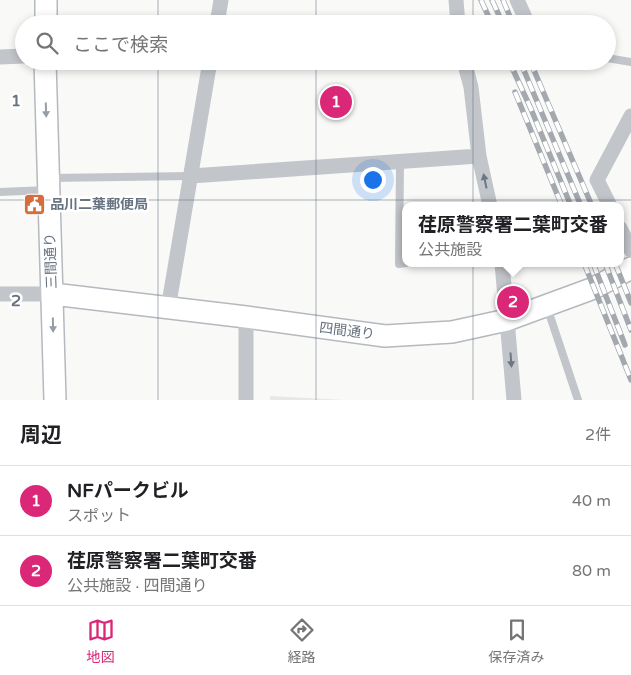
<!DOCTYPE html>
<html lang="ja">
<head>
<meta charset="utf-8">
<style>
	body { margin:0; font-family:"Varela Round","Noto Sans JP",sans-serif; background:#f2f2f2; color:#202124 }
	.you { position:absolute; left:372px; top:179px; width:18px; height:18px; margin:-12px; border:4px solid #fff; border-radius:50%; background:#1a73e8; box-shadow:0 0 0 8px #1a73e833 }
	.badge { display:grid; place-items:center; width:32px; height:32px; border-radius:50%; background:#db2777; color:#fff; font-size:16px; font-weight:700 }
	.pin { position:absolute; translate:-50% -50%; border:2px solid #fff; box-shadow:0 1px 5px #0006 }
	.popup { position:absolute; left:402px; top:202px; width:222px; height:65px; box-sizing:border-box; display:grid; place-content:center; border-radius:10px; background:#fff; filter:drop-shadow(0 1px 4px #0005); font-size:16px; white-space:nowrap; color:#757577 }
	.popup b { font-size:19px; color:#202124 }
	.popup::after { content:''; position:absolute; left:50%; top:100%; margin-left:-10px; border:10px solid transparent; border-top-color:#fff }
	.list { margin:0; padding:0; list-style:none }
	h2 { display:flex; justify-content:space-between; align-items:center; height:65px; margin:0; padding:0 20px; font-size:21px }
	h2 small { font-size:16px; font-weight:400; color:#757577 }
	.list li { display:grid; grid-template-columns:32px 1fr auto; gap:15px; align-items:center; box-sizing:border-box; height:70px; padding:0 20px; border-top:1px solid #e0e0e0 }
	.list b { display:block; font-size:19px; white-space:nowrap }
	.list p { margin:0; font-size:16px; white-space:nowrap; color:#757577 }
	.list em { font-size:16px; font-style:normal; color:#757577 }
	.icon { flex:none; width:28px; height:28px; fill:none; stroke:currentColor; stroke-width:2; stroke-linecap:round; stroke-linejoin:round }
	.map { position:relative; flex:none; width:631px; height:400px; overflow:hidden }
	.search { position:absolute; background:#fff; box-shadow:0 2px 8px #0003; left:15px; right:15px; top:15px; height:55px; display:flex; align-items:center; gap:12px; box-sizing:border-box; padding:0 18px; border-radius:28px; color:#757577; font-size:19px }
	.sheet { height:205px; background:#fff }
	nav { display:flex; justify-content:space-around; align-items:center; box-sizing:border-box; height:70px; border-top:1px solid #e0e0e0; background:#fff; font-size:14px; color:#757577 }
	nav a { display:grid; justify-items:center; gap:2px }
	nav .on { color:#db2777 }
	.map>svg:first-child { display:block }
</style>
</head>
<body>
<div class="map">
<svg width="631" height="400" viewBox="0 0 631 400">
	<rect width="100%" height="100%" fill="#f9faf8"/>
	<path fill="#e7e9e8" d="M270,396l75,4h-75z"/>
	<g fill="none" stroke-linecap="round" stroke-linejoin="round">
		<defs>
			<path id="secondary" d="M46,24v-24
				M45,61l10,339
				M53,294l193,23 139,19 67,-4 55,-12 87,-32 37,-20"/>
		</defs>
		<use href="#secondary" stroke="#b4b9be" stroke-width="24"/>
		<path stroke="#c2c5c9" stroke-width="8" d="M607,58l24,4
			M400,162l-1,102 7,-1
			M50,178l141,-2
			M0,192l48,-2
			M547,307l31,93"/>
		<path stroke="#c2c5c9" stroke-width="15" d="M456,0l2,24
			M517,0l11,24
			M217,24l4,-24
			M0,57l24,-1
			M181,61l29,2
			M464,61l7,26 8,69 11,50
			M191,176l288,-20
			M610,206l-13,-26 34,-64
			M620,228l11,22
			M502,263l12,137
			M0,294h53
			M168,309l42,-248
			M246,317v83"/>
		<use href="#secondary" stroke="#fff" stroke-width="21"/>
		<defs>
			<path id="rail" d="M481,0l11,24
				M492,0l11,24
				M503,0l10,24
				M509,61l22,48 40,97
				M520,61l61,145
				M530,61l62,145
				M515,92l47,114
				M584,263l47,117
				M593,263l32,82
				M605,263l26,67
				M615,263l16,40"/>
		</defs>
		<use href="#rail" stroke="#a4a9af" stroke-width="5.5"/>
		<use href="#rail" stroke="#fff" stroke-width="4" stroke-dasharray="11" stroke-linecap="butt"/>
	</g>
	<defs><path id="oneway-solid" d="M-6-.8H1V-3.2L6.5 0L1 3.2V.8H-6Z" transform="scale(1.25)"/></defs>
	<g fill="#959da6">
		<use href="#oneway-solid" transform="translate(46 110) rotate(88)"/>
		<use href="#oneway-solid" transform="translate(53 325) rotate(89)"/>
	</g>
	<g fill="#6c7784">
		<use href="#oneway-solid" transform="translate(485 181) rotate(-102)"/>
		<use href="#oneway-solid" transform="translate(511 360) rotate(86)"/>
	</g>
	<path fill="none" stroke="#677380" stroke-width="1" stroke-opacity="0.55" d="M158,0v24M316,0v24M473,0v24M158,61v339M316,61v339M473,61v339M0,200h631"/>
	<defs>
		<symbol id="civic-square" viewBox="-11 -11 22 22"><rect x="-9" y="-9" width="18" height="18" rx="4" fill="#d46e3e" stroke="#fff"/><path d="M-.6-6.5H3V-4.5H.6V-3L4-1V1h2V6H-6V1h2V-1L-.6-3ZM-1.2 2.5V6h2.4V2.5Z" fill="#fff"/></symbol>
	</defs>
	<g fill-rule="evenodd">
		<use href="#civic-square" x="22" y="192" width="25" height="25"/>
	</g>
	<g text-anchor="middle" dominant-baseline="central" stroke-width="5" stroke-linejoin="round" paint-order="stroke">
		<g font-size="14" font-weight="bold" fill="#677380" stroke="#fff" text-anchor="start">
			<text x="50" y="204">品川二葉郵便局</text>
		</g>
		<g font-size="14" fill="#677380" stroke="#fff">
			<text transform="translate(51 261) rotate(-92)">三間通り</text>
			<text transform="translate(347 331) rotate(7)">四間通り</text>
		</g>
	</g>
	<g font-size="16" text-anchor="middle" font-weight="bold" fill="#677380" stroke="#fff" stroke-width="5" stroke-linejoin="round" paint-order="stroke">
		<text x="16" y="106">1</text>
		<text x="16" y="306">2</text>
	</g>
</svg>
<div class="you"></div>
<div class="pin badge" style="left:336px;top:102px">1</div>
<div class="pin badge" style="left:513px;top:302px">2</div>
<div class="popup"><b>荏原警察署二葉町交番</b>公共施設</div>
<div class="search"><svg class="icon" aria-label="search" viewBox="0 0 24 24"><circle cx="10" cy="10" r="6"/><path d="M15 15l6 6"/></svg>ここで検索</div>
</div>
<section class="sheet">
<h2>周辺<small>2件</small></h2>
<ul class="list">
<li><span class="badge">1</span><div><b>NFパークビル</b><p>スポット</p></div><em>40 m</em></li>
<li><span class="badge">2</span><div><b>荏原警察署二葉町交番</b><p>公共施設 · 四間通り</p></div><em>80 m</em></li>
</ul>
</section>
<nav>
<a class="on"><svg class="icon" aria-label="map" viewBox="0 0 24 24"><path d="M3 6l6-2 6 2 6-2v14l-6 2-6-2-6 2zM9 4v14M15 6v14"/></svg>地図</a>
<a><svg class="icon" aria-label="directions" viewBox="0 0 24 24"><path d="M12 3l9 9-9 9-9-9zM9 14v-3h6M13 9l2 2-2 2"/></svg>経路</a>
<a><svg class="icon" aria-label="saved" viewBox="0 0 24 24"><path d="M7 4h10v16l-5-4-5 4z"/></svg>保存済み</a>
</nav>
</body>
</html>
